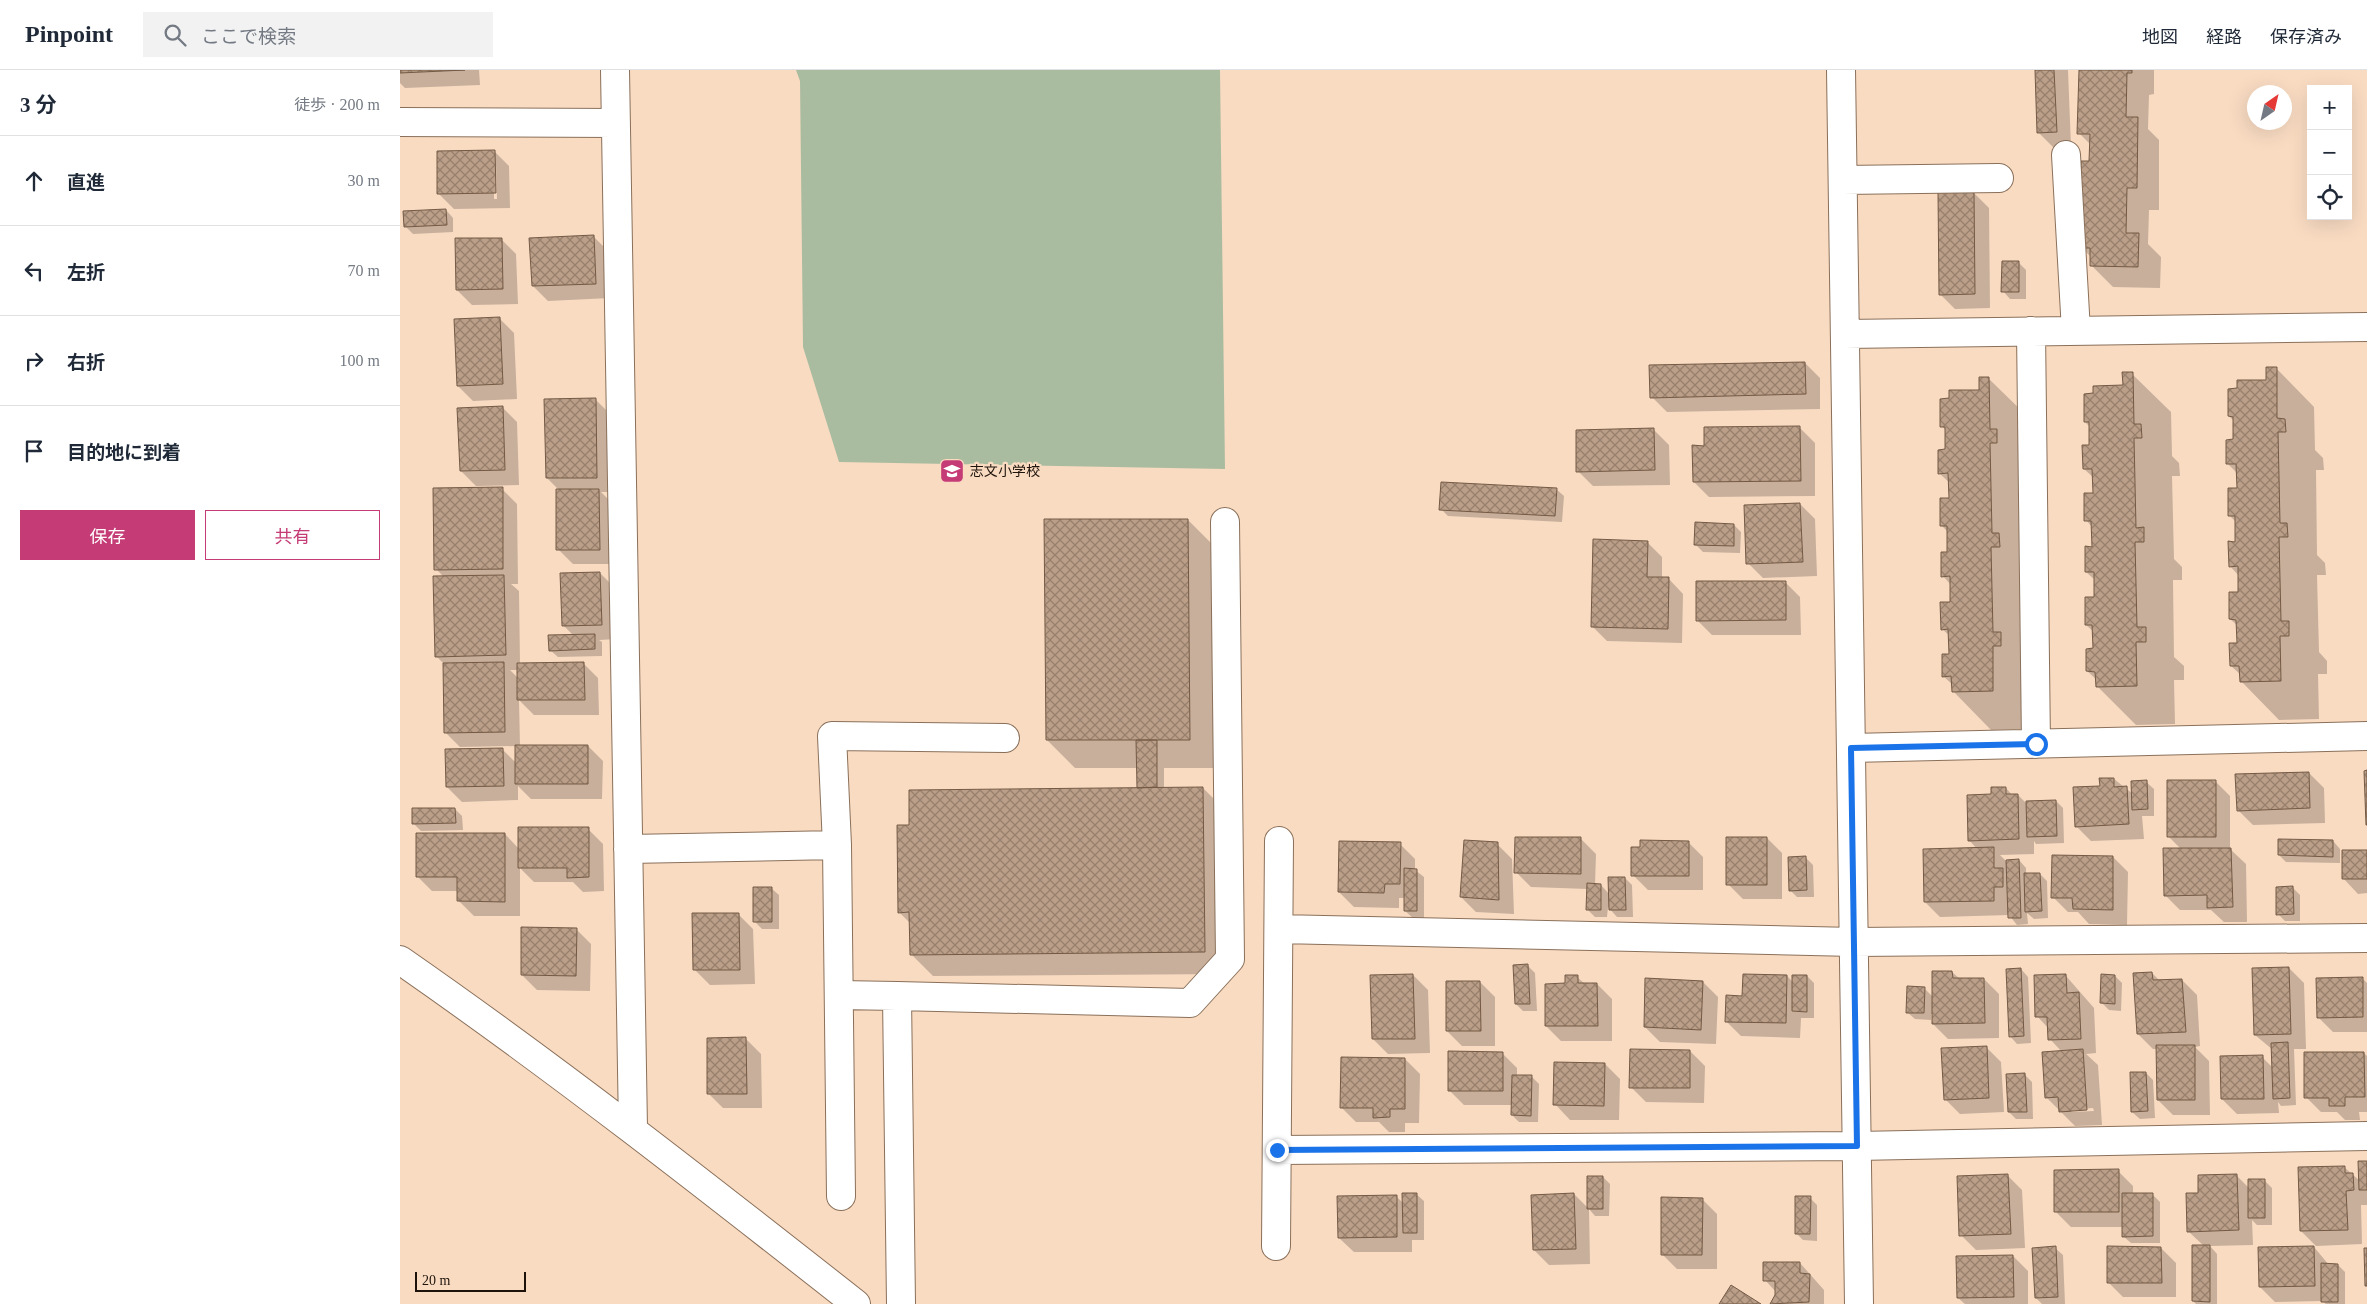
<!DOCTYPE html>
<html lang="ja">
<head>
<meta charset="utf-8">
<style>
	body { margin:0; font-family:"Times New Roman","Noto Sans JP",serif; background:#f2f2f3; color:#1f2937 }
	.controls { position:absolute; right:15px; top:15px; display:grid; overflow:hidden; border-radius:0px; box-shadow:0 5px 20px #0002 }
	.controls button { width:45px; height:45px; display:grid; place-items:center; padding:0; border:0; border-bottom:1px solid #e0e1e3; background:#fff; color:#1f2937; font:25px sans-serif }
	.compass { position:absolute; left:1847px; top:15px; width:45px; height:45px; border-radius:50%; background:#fff; box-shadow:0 5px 20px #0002; rotate:34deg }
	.scale { position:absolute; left:15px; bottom:12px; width:111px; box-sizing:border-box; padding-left:5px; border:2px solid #1e130b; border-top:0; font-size:14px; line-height:18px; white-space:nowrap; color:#1e130b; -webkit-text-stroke:4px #f9dbc2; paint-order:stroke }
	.stop { position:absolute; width:15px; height:15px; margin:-11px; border:4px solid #1a73e8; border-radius:50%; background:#fff }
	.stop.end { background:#1a73e8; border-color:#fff; box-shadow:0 1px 5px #0008 }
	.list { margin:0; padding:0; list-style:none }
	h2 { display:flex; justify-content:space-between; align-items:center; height:65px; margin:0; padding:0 20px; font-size:21px }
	h2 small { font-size:16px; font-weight:400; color:#747a83 }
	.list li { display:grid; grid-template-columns:32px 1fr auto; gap:15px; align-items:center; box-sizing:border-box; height:90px; padding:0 20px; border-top:1px solid #e0e1e3 }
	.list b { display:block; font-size:19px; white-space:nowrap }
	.list em { font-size:16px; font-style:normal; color:#747a83 }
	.actions { display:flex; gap:10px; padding:15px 20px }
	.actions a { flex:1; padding:11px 0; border:1px solid #c53b75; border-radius:0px; text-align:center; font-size:18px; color:#c53b75 }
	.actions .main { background:#c53b75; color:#fff }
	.icon { flex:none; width:28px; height:28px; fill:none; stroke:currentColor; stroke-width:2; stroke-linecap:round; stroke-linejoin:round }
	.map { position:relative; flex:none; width:1967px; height:1234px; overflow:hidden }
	header { display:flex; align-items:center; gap:30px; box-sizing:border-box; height:70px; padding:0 25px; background:#fff; border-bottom:1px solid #e0e1e3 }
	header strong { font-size:24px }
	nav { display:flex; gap:28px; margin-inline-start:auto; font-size:18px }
	.search { width:350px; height:45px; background:#f2f2f3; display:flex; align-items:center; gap:12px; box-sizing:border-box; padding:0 18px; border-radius:0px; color:#747a83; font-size:19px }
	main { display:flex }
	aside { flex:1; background:#fff }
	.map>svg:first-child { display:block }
</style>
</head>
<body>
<header>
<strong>Pinpoint</strong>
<div class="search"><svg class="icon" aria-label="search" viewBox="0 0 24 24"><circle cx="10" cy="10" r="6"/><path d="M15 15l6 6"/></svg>ここで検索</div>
<nav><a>地図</a><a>経路</a><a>保存済み</a></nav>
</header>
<main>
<aside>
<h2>3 分<small>徒歩 · 200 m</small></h2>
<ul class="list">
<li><svg class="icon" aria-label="ahead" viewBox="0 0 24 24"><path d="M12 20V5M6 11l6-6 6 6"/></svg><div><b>直進</b></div><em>30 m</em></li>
<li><svg class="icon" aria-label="left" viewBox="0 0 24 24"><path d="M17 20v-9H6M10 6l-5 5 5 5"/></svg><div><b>左折</b></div><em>70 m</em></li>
<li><svg class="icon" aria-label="right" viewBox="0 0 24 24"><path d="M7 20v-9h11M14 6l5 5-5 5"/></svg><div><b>右折</b></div><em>100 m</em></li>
<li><svg class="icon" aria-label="arrive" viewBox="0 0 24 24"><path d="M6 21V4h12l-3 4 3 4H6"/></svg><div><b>目的地に到着</b></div></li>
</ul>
<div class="actions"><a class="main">保存</a><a>共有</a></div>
</aside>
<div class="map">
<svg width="1967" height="1234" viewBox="0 0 1967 1234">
	<defs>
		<pattern id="building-cross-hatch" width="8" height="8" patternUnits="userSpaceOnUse" patternTransform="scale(1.25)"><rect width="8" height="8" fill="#bb9f88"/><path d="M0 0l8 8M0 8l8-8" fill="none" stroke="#97806d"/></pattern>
	</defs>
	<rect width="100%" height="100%" fill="#f9dbc2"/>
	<path fill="#aabca0" d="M396,0h424l5,399 -386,-7 -36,-115 -3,-266z"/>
	<path fill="#0003" fill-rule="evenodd" d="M0,0h79l1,15 -75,3 -5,-5z
		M1637,0h31l3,77h-18l-15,-15z
		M1680,0h74v24l-5,1 -1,34 11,11v70h-10l-1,34 13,13 -1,31 -47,-1 -22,-22v-8l-10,-10 10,-102 -12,-12z
		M94,81l15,15 1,42 -56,1 -15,-15zM94,95h2l1,34h-3z
		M1574,123l15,15 1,100 -35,1 -15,-15z
		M46,140l7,8v14l-40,2 -8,-8z
		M193,166l15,15 2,47 -62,3 -15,-15z
		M101,169l15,15 2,50 -46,1 -15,-15z
		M1619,193l7,7v29h-16l-7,-8z
		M99,248l15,15 3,66 -44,2 -15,-15z
		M1405,293l15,15v31l-153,3 -15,-15z
		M1876,298l38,39 1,43 8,8 1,12h-8l1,85 8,8 1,12h-9l2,77 8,9v13h-9l1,45 -40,1 -38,-39v-6l-10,-9 7,-22v-18l-8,-7 9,-26v-17l-9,-10 7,-23 -1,-21 -7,-7 9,-26 -1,-16 -10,-10 8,-22 -1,-20 -5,-5 9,-26 30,-9z
		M1732,304l39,38 1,44 7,7 1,13h-8l2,83 8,8v13h-9l1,77 10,9v14h-10l1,44 -39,1 -39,-39v-6l-10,-9 7,-21v-18l-8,-7 9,-27v-18l-9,-8 7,-24 -1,-21 -6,-7 8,-26v-16l-10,-9 6,-23v-19l-5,-5 39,-36z
		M1588,308l39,38 4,313 -40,1 -38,-39v-6l-10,-9 7,-21v-19l-8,-7 10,-26 -1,-18 -8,-9 6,-23 -1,-21 -7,-7 9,-26v-16l-10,-9 6,-23v-20l-4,-5 38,-35z
		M195,329l15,15 1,78h-10l13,13v59h-41l-15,-15 1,-59 -12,-12z
		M102,337l15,15 2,63 -43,1 -15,-15z
		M1400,358l15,15v53l-106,1 -15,-15 11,-35z
		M1254,360l15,15 1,40 -77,1 -15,-15z
		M102,419l15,15 1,80h-7l8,7 1,73 63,-1 15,15 1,37h-65l-15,-15 1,46h68l15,15 -1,38h-71l-13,-13v14l-56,2 -15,-15 55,-38 14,14v-17l-56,1 -15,-15 -1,-68 -8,-8 8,-79 -8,-8zM110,600h8v8z
		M1156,419l8,7 -2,26 -114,-6 -7,-7z
		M1400,434l15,15 2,57 -54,2 -15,-15z
		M788,450l28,28 2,220h-54v20h39l22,22 1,164 -293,2 -22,-22v-30l-12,-12 11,-86 228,-37v-21h-63l-28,-28z
		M1334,455l7,7 -1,21 -37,-1 -8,-8z
		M1247,472l15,15v21h6l15,16 -1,49 -75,-2 -15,-15z
		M200,503l15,15 2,51 -18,1 3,2v14l-44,1 -8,-7 24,-14 -11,-11z
		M1385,512l15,15 1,38h-89l-15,-15z
		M1909,703l15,15 1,35 -72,2 -15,-15z
		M1714,709l19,15 13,-12 8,7v27h-12l2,23 -53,2 -15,-15 25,-39z
		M1815,711l15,15v53l16,15 1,58h-23l-13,-12h-31l-15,-15 16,-46 -12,-12z
		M1606,718l6,7h6l9,9 29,-3 7,7 1,35 -28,1 -2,-3v13l-34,1 6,6 13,-1 7,8v7l14,-1 7,7 1,37 -14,1 -7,-6 1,11 -11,1 -8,-10 -69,2 -15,-15 52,-53 -8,-9 23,-44z
		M55,739l7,7 1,14 -42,1 -8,-8z
		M188,759l15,15 1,47 -21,1 -10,-10h-39l-14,-14v48h-46l-15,-15v-10h-27l-15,-15 88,-42 14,15z
		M1367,768l15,15v46h-39l-15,-15z
		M1181,769l15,15 -1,31h6l8,9 16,-16 7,7 1,32h-16l-9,-10 -1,10h-12l-7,-7v-21l-57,-2 -15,-15z
		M1933,771l7,8v14l-54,-1 -7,-7z
		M1288,772l15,15v33h-55l-15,-15z
		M1000,774l15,15v11l9,7v41h-11l-8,-7v-13h-6v10l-45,-1 -15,-15z
		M1097,774l15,15 2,55 -38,-2 -15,-15z
		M1967,781v42l-9,1 -15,-16z
		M1405,787l8,8 1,32h-17l-7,-7z
		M1713,787l15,15 -1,53 -38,-1 -11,-12h-10l-15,-15z
		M1892,817l8,8v26h-15l-7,-7z
		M371,818l8,7v34h-17l-8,-8z
		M338,844l15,15 2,55 -45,1 -15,-15z
		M176,859l15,15 -1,47 -53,-1 -15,-15z
		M1128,896l7,7 2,38h-14l-7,-7z
		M1889,898l15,15 2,66h-12l2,56 -15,1 -3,-4 1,11 -42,1 -15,-15 40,-42 11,11v-18l-18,-15z
		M1621,899l7,8 3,66 -14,1 -7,-8z
		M1552,902l8,7h24l15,15v44l-51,1 -15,-15v-10h-2v6l-16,-1 -8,-7 17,-24 9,9z
		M1752,903l8,8 22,-1 15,15 3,51 -5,1 14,14 1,54h-37l-15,-15v-51h-5l-15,-15z
		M1013,905l15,15 2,63 -42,1 -15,-15z
		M1387,906l6,6 14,-6 7,7v35h-13l-1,20 -59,-2 -15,-15 18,-24z
		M1666,906l28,32 2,45 -10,1 12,11 4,60 -27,1 -29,-29 16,-45 -12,-13 -1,-10 -12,-13zM1693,1038l1,3 -22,1 -3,-2z
		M1715,906l7,7 -1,28 -12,-1 -7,-7z
		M1177,907l8,7h12l15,15v42h-51l-15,-15 20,-42z
		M1962,908l5,5v49h-34l-15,-15z
		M1080,912l15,15v49h-33l-15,-15z
		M1303,912l15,15 -2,47 -56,-2 -15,-15z
		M346,969l15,15 1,54h-39l-15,-15z
		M1586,977l15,15 3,50 -44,2 -15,-15z
		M1290,981l15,15 -1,37 -58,-1 -15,-15z
		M1102,983l15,15v8h14l8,8 -1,38h-19l-7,-7v-10h-48l-15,-15z
		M1964,983l3,3v56h-8l1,8h-15l-8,-8h-16l-15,-15z
		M1005,989l15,15 -1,49h-14v9h-16l-10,-10h-23l-15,-15z
		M1205,994l15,15 -1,41h-49l-15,-16z
		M1746,1003l7,7 2,38 -15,1 -8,-7z
		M1625,1005l7,7 1,37h-17l-7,-7z
		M1967,1092v43h-6l1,39 -46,2 -15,-15 43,-64 16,14z
		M1718,1101l15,15v9l19,-1 8,8v41h-29l-8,-7v-9h-52l-15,-15z
		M1607,1105l15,15 3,58 -49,2 -15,-15z
		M1836,1105l13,13 16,-7 7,7v37h-15l-5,-5 1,25 -43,1 7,8v50h-21l-3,-3 11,-55 -15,-14 11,-38z
		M1203,1107l7,7 -1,32h-14l-6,-7 1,55 -41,1 -15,-15 40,-56 14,14z
		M1016,1124l8,7v39h-12v12h-58l-15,-14 57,-42 8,8z
		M1410,1128l7,7v36l-14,-1 -7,-7z
		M1302,1129l15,15v55h-40l-15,-15z
		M1914,1177l15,18h9l7,7v32h-19l-4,-3 -47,1 -15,-15z
		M1655,1178l8,7 2,49h-23l-6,-6z
		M1761,1178l15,15v34h-53l-15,-15z
		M1613,1186l15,15v33h-63l-7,-6z
		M1400,1193l24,27v14h-53l5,-12 -11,-12z"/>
	<path fill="url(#building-cross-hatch)" stroke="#745a45" d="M0,0h65l-65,3z
		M1635,0h19l3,62 -20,1z
		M1679,0h53v3h-5l-1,44h12l-1,71h-10l-1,45h13l-1,34 -48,-1v-18h-10l1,-87h8l1,-27h-13z
		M95,80l1,43 -59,1v-43z
		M1538,122h36l1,102 -36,1z
		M46,139l1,16 -43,2 -1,-16z
		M194,165l2,49 -64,2 -3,-48z
		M55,168h47l1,51 -47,1z
		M1602,191h17v31h-18z
		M100,247l3,67 -46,2 -3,-67z
		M1405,292l1,32 -156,4 -1,-33z
		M1866,297h11v51l8,1 1,13h-8l2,91h7l1,14h-9l2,84h8v15h-9l1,45 -41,1 -1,-16h-9l-1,-23h8l-1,-23 -7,-1v-27h9v-26l-9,1 -1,-26 7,1v-26h-7v-28h9l-1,-24h-10v-24l7,-1v-22l-5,-1v-27l9,-1v-8h29z
		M1722,302h11l1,52h7l1,14h-8l2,90 8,-1v15h-9l2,85h9v15h-10l1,44 -41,1 -1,-15 -9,-1v-22l7,-1 -1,-23h-7v-28h9v-25h-9v-26l7,1 -1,-26h-7v-28h9l-1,-24h-9l-1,-24h7v-23h-5v-28l9,-1v-7l30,-1z
		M1579,307h10l1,52h7v14h-7l2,90h7l1,14h-9l2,85h8v14h-8v45l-41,1 -1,-16 -9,1v-23h7l-1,-25 -7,1 -1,-28h10v-26l-9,1v-25h6v-26h-7v-28h9l-1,-25 -10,1v-24l7,-1v-22h-5v-28l9,-1v-8h30z
		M196,328l1,80h-51l-2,-79z
		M103,336l2,64 -45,1 -3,-63z
		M1400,356l1,55 -108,1 -1,-37 12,1v-19z
		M1254,358l1,42 -79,2v-42z
		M1041,412l116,6 -2,28 -116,-6z
		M103,417v82l-69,1 -1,-82z
		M156,419h43l1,61h-44z
		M1400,433l3,59 -57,2 -2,-59z
		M644,449h144l2,221h-144z
		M1295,452l39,2v22l-40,-1z
		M1193,469l55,2 -1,36h22l-1,52 -77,-2z
		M200,502l2,53 -40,1 -2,-53z
		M104,505l2,80 -71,2 -2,-81z
		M1296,511h90v39l-90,1z
		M195,564v15l-46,2 -1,-16z
		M104,592l1,70 -61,1 -1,-70z
		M184,592l1,38h-68v-37z
		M736,670h21v47l-20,1z
		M115,675h73v39h-73z
		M103,678l1,38 -58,1 -1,-38z
		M1967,700v55h-1l-2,-54z
		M1909,702l1,36 -73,3 -2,-37z
		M1699,708h15v9l13,-1 2,38 -54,3 -2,-40 27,-1z
		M1747,710l1,29 -16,1 -1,-29z
		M1767,710h49v57h-49z
		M803,717l2,165 -295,3 -1,-43 -11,1 -1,-88h12v-35z
		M1591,717h15v7h12l1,45 -51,2 -1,-46 24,-1z
		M1656,730l1,36 -30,1 -1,-36z
		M12,738h43l1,15 -44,1z
		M118,757h71v50l-22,1v-10h-49z
		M16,763h89v69l-48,-1v-24h-41z
		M1115,767h66v37l-67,-1z
		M1326,767h41v48h-41z
		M1878,769l55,1v17l-55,-2z
		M1064,770l34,2 1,58 -39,-3z
		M1240,770l49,1v35h-58v-29h9z
		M939,771l62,1 -1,42h-15l-1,9 -46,-1z
		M1594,777v21h9v19h-9v14l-70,1 -1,-53z
		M1763,778h68l2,59 -26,1v-13l-43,1z
		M1942,780h25v29h-25z
		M1652,785l61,1v54l-40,-1 -1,-11h-21z
		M1406,786l1,34 -18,1 -1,-34z
		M1619,789l2,59h-13l-2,-58z
		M1004,798l13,1v42h-13z
		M1624,803h16l2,38 -17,1z
		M1208,807h17l1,33h-17z
		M1187,813l14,1v26h-15z
		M1893,816l1,28 -18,1v-28z
		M353,817h19v35h-19z
		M292,843h47l1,57h-47z
		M121,857l56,1 -1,48 -55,-1z
		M1128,894l2,40h-15l-2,-39z
		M1889,897l2,67 -37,1 -2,-67z
		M1621,898l3,68 -15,1 -3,-68z
		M1532,901h20l1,7h31l1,45 -53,1z
		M1752,902l1,8 29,-1 4,53 -49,2 -4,-61z
		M1013,904l2,65h-43l-2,-64z
		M1343,904l44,1 -1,48 -61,-1 1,-27 16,1z
		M1666,904l1,19 12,-1 2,47 -33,1 -1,-23h-12l-1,-42z
		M1701,904l14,1v29l-15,-1z
		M1165,905h13v8h19l1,43h-53v-42l20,-1z
		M1392,905h15v37l-15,-1z
		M1963,907v40l-46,1 -1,-40z
		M1245,908l58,3 -2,49 -57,-3z
		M1046,911h34l1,50h-35z
		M1507,916l18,1 -1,26h-18z
		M346,967l1,57h-40v-56z
		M1888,972l2,56 -17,1 -2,-56z
		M1756,975h39v55h-38z
		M1587,976l2,52 -45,2 -3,-52z
		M1230,979l60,1v38h-61z
		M1683,979l4,61 -28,2 -1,-15 -13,1 -3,-46z
		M1048,981l55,1v39h-55z
		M1904,982h60l1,45h-20v9h-16v-8h-25z
		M1863,985l1,44h-43l-1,-43z
		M941,987l64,1v51h-15v8l-17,1v-10h-33z
		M1154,992l51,1 -1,43 -51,-1z
		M1730,1002h16l2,39 -17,1z
		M1625,1003l2,39h-19l-2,-38z
		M1112,1005h20l-1,41 -20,-1z
		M1958,1091h9v29h-8z
		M1945,1096v7h8l1,17 -8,1 2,39 -48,1 -2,-64z
		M1719,1099v43h-65v-42z
		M1608,1104l3,60 -52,2 -2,-60z
		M1837,1104l2,56 -52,2 -1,-39h12v-18z
		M1187,1106h16v33h-16z
		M1848,1109h17v39h-17z
		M1002,1123h15v40h-14z
		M1174,1123l2,56 -43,1 -2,-55z
		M1722,1123h31v43l-31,1z
		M997,1125v42l-59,1 -1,-42z
		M1395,1126h16l-1,38h-15z
		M1261,1127l42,1 -1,57h-41z
		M1792,1175h18v57l-18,-1z
		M1656,1176l2,51 -23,1 -3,-50z
		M1707,1176l54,1 1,36h-55z
		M1914,1176l1,40 -56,1 -1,-40z
		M1964,1178h3v38h-2z
		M1613,1185l1,42 -57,1 -1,-42z
		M1363,1192h37v11l10,1 -1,28 -39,2 5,-9v-14h-12z
		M1921,1193l17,1v38h-17z
		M1331,1215l30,19h-42z"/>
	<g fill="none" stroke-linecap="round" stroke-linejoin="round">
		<defs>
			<path id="minor" d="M215,0l18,1058
				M1441,0l18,1234
				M0,52l216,1
				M1666,85l10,176
				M1443,110l156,-2
				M1631,261l5,413
				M1445,264l522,-7
				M1451,678l516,-12
				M437,775l-5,-109 173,2
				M228,779l209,-4 4,351
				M879,859l575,13 513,-4
				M0,890c157,109 306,226 456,344
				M439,925l58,1
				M877,1080l580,-4 510,-10
				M876,1176l3,-405
				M501,1234l-4,-308 293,7 40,-44 -5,-437"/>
		</defs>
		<use href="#minor" stroke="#8a705a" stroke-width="30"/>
		<use href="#minor" stroke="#fff" stroke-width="28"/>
	</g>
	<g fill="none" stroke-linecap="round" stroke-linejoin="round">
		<path stroke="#1a73e8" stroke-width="6" d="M877,1080l580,-4 -6,-398 185,-4"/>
	</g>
	<defs>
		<symbol id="school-square" viewBox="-11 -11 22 22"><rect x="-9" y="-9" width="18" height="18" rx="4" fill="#c53b75" stroke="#f9dbc2"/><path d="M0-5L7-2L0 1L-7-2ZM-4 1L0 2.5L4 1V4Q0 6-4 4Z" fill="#fff"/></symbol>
	</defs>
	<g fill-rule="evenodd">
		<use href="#school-square" x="538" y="387" width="28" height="28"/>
	</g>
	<g text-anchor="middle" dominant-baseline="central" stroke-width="4.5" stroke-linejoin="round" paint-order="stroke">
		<g font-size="14" fill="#1e130b" stroke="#f9dbc2" text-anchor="start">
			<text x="570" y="401">志文小学校</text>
		</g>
	</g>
</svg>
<div class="controls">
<button>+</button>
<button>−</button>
<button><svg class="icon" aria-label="locate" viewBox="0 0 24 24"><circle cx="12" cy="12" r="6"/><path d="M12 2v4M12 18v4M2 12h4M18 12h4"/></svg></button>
</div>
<svg class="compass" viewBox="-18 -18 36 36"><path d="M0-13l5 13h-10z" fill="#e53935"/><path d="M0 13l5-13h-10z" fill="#747a83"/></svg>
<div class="scale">20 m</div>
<div class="stop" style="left:1636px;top:674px"></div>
<div class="stop end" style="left:877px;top:1080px"></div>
</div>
</main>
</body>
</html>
